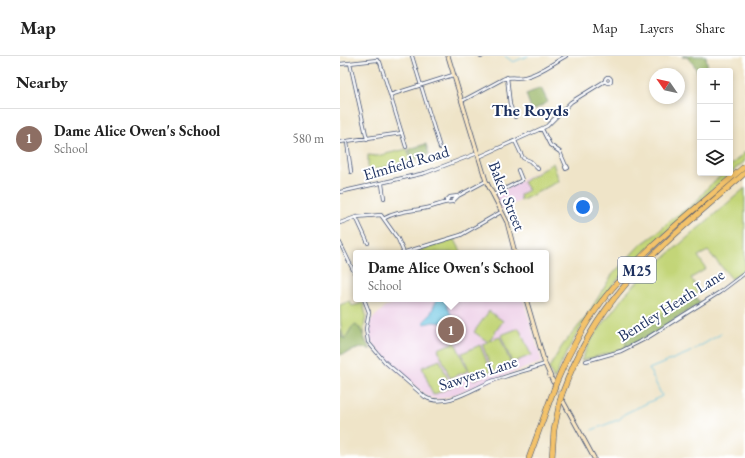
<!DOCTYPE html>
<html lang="en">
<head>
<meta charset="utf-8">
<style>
	body { margin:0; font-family:"EB Garamond",serif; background:#f6f6f6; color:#222 }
	.controls { position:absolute; right:12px; top:12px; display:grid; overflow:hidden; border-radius:4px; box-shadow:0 2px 6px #0003 }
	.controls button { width:36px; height:36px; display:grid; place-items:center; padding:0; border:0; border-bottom:1px solid #e0e0e0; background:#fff; color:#222; font:20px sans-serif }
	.compass { position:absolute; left:309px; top:12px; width:36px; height:36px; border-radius:50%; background:#fff; box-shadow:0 2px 6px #0003; rotate:304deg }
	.you { position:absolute; left:243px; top:151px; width:14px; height:14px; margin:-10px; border:3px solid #fff; border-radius:50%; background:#1a73e8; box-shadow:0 0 0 6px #1a73e833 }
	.badge { display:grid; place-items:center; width:26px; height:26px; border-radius:50%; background:#7c3aed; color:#fff; font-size:13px; font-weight:700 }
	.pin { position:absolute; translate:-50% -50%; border:2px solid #fff; box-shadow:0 1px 4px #0006 }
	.popup { position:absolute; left:13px; top:194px; width:196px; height:52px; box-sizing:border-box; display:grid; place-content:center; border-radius:4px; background:#fff; filter:drop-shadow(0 1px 3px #0005); font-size:13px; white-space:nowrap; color:#767676 }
	.popup b { font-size:15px; color:#222 }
	.popup::after { content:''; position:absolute; left:50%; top:100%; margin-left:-8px; border:8px solid transparent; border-top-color:#fff }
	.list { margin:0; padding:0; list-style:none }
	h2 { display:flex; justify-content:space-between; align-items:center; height:52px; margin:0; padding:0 16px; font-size:17px }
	h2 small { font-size:13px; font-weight:400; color:#767676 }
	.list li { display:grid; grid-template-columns:26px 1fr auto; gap:12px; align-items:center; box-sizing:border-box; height:60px; padding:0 16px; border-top:1px solid #e0e0e0 }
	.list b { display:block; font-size:15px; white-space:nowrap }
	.list p { margin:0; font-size:13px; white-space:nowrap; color:#767676 }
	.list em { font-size:13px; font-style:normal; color:#767676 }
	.icon { flex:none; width:22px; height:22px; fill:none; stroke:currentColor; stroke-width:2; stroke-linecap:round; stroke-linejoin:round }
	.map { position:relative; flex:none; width:405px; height:402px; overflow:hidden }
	header { display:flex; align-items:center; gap:24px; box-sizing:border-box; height:56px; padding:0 20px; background:#fff; border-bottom:1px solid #e0e0e0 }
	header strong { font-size:19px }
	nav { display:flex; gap:22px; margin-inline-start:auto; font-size:14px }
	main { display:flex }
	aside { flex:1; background:#fff }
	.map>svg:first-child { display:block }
</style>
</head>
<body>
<header>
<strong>Map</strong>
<nav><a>Map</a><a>Layers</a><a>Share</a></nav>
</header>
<main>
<aside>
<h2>Nearby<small></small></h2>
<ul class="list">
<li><span class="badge" style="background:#8d6e63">1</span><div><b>Dame Alice Owen's School</b><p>School</p></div><em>580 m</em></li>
</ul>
</aside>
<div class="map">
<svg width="405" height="402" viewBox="0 0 405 402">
	<rect width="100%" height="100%" fill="#fff"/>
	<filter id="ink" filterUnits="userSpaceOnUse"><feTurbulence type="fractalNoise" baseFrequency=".025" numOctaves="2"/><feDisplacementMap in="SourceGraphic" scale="8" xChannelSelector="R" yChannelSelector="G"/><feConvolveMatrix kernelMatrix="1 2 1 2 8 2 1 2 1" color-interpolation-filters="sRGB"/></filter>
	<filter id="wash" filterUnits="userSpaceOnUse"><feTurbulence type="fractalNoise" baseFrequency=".012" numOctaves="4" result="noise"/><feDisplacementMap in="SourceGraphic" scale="16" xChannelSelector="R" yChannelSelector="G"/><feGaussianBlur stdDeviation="0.9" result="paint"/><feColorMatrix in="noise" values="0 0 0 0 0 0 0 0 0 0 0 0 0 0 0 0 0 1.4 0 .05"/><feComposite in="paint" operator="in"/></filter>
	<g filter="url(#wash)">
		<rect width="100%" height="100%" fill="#efe4c8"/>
		<path fill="#eed0e8" d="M213,107l6,18 -57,29 -7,-15z
			M61,243h122l19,63 -97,36 -9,1 -8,-2 -38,-33 -21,-25 1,-18 15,-14z"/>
		<path fill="#c3d578" stroke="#6f826b" d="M67,93l4,12 -43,10v-16l9,1z
			M405,96v9c-19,15 -35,31 -52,47 -60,53 -108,96 -139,172l-5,-12 13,-22 24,-29 26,-42 27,-29 18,-13 12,-12 27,-19 12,-15 16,-14h6v-7z
			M213,107l6,18 -38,20 -1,-6 8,-5 -5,-8z
			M405,132v82l-13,9 -24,-28 -10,5 8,13 -15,9 5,9 1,10 -19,8 -52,30v13l-45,13 9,-20 35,-46 18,-19z
			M114,182l8,15 -47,-1z
			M10,245l2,5 11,-3 3,12 -3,20 -3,-7 -8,-1 -7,12c-5,-7 -5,-24 -5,-34z
			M149,255l14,10 -14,20 11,-4 11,27 -18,8 -11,-28 6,-2 -14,-10z
			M179,272l12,27 -19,8 -11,-28z
			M115,286l13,29 -18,7 -12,-29z
			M140,289l11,27 -18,8 -11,-27z
			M100,304l11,27 -18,8 -11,-28z"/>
		<path fill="#9ab668" stroke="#5a7263" d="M343,0h23l2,15h-8v6l-6,-12 -7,-8h-5z
			M201,32l7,14 -16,9 -6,-17z
			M86,88l3,10 -17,7 -3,-12z
			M357,242l3,5 -46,30 -28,15v-13l52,-30z
			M16,269c8,6 8,17 15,24l-11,-1 -20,7v-25l2,7 3,2 7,-12z"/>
		<path fill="#62c1e0" stroke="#3e789f" d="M97,243h7l10,22 -1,3 -20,-2 -8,2 -2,-2 7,-7z"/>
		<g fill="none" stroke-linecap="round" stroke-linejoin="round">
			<path stroke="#62c1e0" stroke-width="1" d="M165,0l8,6 15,-6
				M252,374l28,-11 4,-5 38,-18 -13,-27 39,-16 33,-19"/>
		</g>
	</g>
	<g filter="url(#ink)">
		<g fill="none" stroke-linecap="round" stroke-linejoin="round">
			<path stroke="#c5c0b3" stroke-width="3.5" stroke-dasharray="3.5 2" stroke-linecap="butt" d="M215,330l7,12"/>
			<defs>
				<path id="street" d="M72,0l28,92
					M141,1l1,-1
					M10,7l17,76
					M0,8l37,-4 3,2 26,85
					M265 24a3 3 0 1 1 6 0a3 3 0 1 1-6 0Z
					M167,21l3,28 5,12
					M50,39l63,-20
					M122,45l41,-22c7,-3 15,0 22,-2 14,-3 28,-14 41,-21
					M202,73l8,16 10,7 6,14
					M175,85l8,17 7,3 8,8
					M0,86l62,-9
					M7,86l4,30
					M139,101l68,-31 24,-24 34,-21
					M227,110l1,2 -2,1 -1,-2z
					M42,128l2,14
					M0,136l85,-19 53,-20
					M153,139l29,-15 -4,-10
					M106,145l4,-4 8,-1
					M16,161l12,26
					M45,162c14,-8 31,-7 46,-11 7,-2 13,-5 21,-5l6,-6 28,-15
					M0,167l16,-6 25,-2 17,24 6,14
					M0,187l16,33
					M62,197l59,-18 40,-23
					M24,243l5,13 -3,17 2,13 17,20 40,35c20,12 49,-9 67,-16 17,-6 35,-11 53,-17
					M246,305l35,-10 26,-13 73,-46 25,-19"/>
				<path id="secondary" d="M108,0l38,125 21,41 8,31
					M186,243l19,65 8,18
					M223,345l31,57"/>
				<path id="highway" d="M216,327c12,-29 27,-57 46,-82 39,-51 95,-93 143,-135
					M222,338c37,-104 104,-151 183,-221
					M189,402l25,-69
					M212,402l2,-28 6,-29"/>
			</defs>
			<use href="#street" stroke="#3b4a6e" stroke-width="4"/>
			<use href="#secondary" stroke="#3b4a6e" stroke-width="5"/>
			<use href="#highway" stroke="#3b4a6e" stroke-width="6"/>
			<use href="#street" stroke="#fff" stroke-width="2.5"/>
			<use href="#secondary" stroke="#fae7c3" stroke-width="3.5"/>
			<use href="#highway" stroke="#f3c26a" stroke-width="5"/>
			<defs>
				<path id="highway-bridge" d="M214,333l2,-6
					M220,345l2,-7"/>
			</defs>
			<use href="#highway-bridge" stroke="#3b4a6e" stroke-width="6" stroke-linecap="butt"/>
			<use href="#highway-bridge" stroke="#f3c26a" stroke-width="5"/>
		</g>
	</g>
	<g text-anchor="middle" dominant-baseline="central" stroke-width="4" stroke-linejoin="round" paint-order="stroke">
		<rect fill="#fff" stroke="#5f6d8e" stroke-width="1" x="278" y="201" width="38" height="26" rx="3"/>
		<g font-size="15" font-weight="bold" fill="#1b2f5e">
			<text x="297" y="214">M25</text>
		</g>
		<g font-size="16" fill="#1b2f5e" stroke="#fff">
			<text transform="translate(66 107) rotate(-16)">Elmfield Road</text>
			<text transform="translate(167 140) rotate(68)">Baker Street</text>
			<text transform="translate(331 249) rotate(-32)">Bentley Heath Lane</text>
			<text transform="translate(138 317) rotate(-18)">Sawyers Lane</text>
		</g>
		<g font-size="17" font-weight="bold" fill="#1b2f5e" stroke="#fff">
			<text x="190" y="54">The Royds</text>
		</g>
	</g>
</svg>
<div class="controls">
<button>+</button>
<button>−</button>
<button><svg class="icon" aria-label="layers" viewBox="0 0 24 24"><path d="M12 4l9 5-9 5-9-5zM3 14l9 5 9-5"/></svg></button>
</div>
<svg class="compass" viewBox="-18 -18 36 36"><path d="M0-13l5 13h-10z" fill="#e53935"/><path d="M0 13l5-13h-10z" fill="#767676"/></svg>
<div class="you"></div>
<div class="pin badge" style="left:111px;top:274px;background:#8d6e63">1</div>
<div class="popup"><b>Dame Alice Owen's School</b>School</div>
</div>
</main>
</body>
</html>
